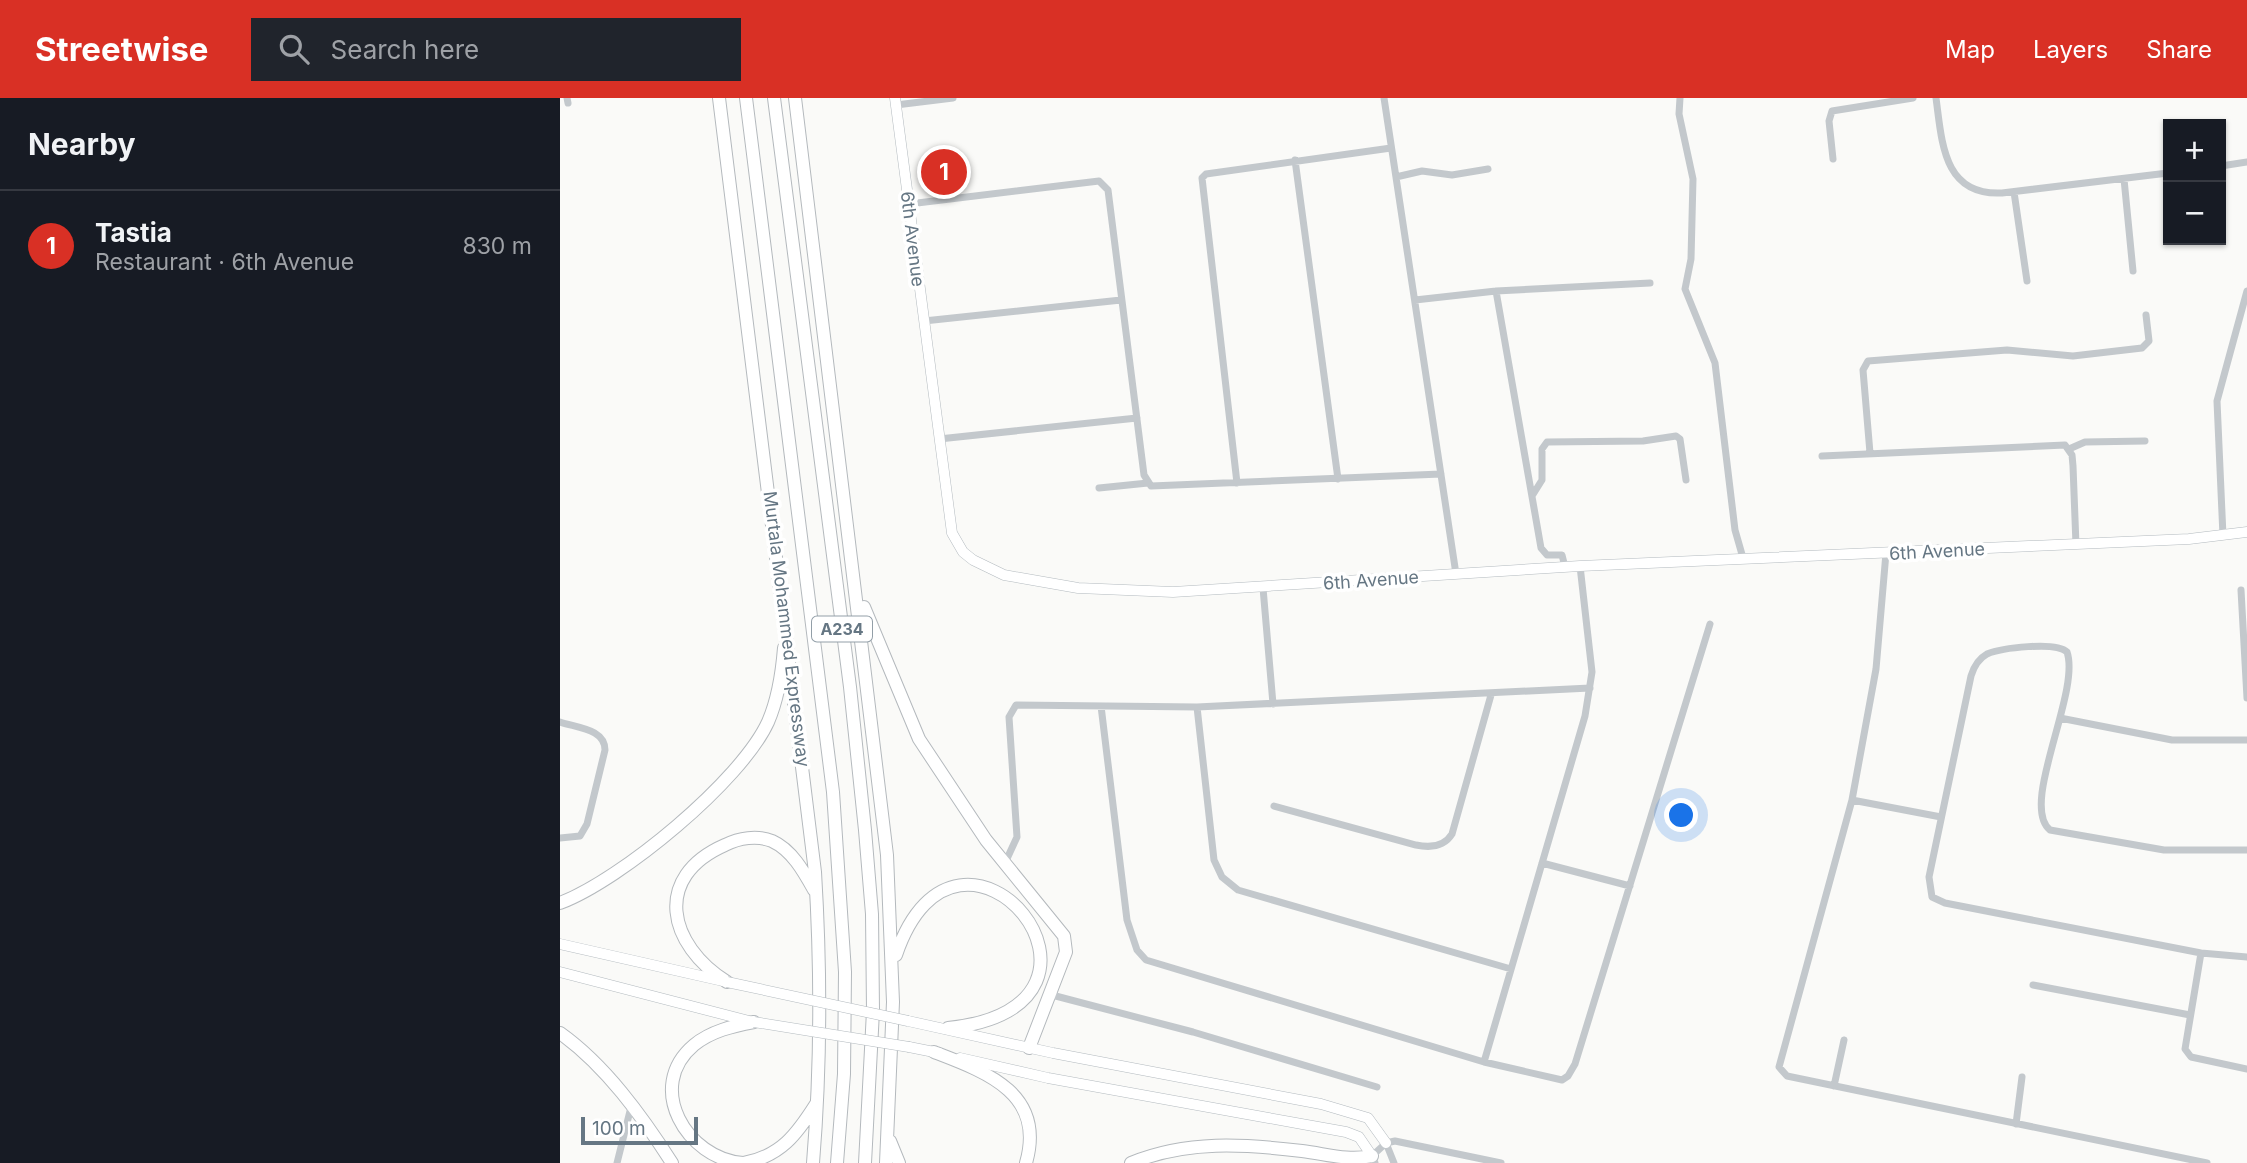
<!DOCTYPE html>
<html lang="en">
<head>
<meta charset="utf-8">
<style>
	body { margin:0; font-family:Inter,sans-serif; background:#20242c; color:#f1f3f6 }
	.controls { position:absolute; right:21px; top:21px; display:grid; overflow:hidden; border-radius:0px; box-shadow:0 2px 5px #0004 }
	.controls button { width:63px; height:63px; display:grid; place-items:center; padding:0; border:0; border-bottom:2px solid #363941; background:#171b24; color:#f1f3f6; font:35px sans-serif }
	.scale { position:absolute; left:21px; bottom:18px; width:117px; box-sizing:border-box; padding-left:7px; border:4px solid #657683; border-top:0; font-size:19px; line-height:24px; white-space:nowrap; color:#657683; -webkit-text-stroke:5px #fff; paint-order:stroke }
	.you { position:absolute; left:1122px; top:718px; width:24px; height:24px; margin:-18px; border:5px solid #fff; border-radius:50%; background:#1a73e8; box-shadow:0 0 0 10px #1a73e833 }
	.badge { display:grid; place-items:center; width:46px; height:46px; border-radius:50%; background:#d93025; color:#fff; font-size:23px; font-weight:700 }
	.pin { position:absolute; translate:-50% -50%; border:4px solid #fff; box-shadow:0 2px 7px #0006 }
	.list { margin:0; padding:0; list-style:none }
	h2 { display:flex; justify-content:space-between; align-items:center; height:91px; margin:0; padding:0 28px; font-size:30px }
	h2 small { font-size:23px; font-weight:400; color:#9ea1a6 }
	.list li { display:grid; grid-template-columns:46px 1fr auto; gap:21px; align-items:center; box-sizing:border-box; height:112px; padding:0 28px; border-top:2px solid #363941 }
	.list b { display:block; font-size:26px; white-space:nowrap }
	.list p { margin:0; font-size:23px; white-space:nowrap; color:#9ea1a6 }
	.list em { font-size:23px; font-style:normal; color:#9ea1a6 }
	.icon { flex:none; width:38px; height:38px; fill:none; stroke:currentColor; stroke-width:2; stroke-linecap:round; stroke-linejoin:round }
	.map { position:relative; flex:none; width:1687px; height:1065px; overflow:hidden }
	header { display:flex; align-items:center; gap:42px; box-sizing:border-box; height:98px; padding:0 35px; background:#d93025; color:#fff }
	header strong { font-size:33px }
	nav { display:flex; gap:38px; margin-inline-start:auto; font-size:24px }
	.search { width:490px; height:63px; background:#20242c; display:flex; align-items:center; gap:18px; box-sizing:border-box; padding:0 24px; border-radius:0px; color:#9ea1a6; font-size:26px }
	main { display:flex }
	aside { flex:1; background:#171b24 }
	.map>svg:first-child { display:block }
</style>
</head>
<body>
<header>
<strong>Streetwise</strong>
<div class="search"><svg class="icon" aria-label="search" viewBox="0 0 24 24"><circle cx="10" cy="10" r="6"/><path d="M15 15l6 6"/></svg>Search here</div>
<nav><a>Map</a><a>Layers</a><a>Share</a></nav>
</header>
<main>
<aside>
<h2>Nearby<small></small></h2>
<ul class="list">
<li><span class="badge">1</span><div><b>Tastia</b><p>Restaurant · 6th Avenue</p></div><em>830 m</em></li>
</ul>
</aside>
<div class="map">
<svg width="1687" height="1065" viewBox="0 0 1687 1065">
	<rect width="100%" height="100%" fill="#fafaf8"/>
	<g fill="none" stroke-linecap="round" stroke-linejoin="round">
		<defs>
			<path id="secondary" d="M335,0l57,435 11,19 10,8 31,15 74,13 95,4 407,-26 609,-27 58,-7
				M0,846l163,37
				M0,874l193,50
				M348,923l145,32 268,51 47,14 18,25
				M349,949l30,6
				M400,960l88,20 298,54 13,5 13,19"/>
			<path id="highway" d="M159,0l96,774c6,97 6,194 -2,291
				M186,0l87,694 12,180 -1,102 -7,89
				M214,0l76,589 15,143 7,84 1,97 -8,152
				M235,0l92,757 6,147 -7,161
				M304,509l55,132 67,101 78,96 2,16 -37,96
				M0,805c61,-23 181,-122 208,-181 10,-23 14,-49 16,-74
				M336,857c63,-185 259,52 52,73
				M167,884c-59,-37 -75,-105 -2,-137 14,-7 32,-10 47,-4 20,9 32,31 42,49
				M0,935c45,32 82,83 112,130
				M374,954c52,20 112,41 92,111
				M330,1043l9,22
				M183,1065c-56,-4 -99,-76 -49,-118 17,-14 39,-19 60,-23
				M184,1065c37,-7 53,-29 72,-59
				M571,1065c56,-23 113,-19 171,-12 25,3 45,10 70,5"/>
		</defs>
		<use href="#secondary" stroke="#b3babf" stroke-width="11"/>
		<use href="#highway" stroke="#b4b9bd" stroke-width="14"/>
		<path stroke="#c3c8cc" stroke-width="7" d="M7,0l1,5
			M824,0l72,476
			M1120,0l-1,16 14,65 -2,80 -6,30 30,74 20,167 8,28
			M1376,0c6,44 7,98 66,95l166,-20
			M336,7l57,-7
			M1273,61l-4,-38 3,-10 81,-13
			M735,62l43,319
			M1661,68l26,-4
			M836,79l26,-6 30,4 36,-6
			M1564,81l9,92
			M1454,94l13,89
			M349,106l190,-23 9,9 36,285 7,11 290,-12
			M936,193l45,257 6,7h15l3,12
			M855,202l81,-9 154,-8
			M364,223l197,-21
			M379,341l198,-21
			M1509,351l16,-7 60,-1
			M1310,355l-7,-83 5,-9 139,-11 66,6 69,-8 7,-7 -3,-26
			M1262,358l243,-11 7,10 1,11 3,79
			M677,385l-35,-305 4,-4 185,-26
			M539,390l49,-5
			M972,398l10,-16v-31l5,-7 96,-1 33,-5 4,3 6,41
			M1663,438l-6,-135 30,-110
			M1326,455l-10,116 -24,131 -73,267 8,9 420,87
			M703,490l10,116
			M1681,492l6,108
			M541,608l26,214 10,30 9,10 338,102 78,18 6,-4 7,-12 135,-440
			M637,609l17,153 8,17 16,13 273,79
			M1500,620l112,22h75
			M0,624c18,6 45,7 45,28l-18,74 -7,12 -20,2
			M1292,702l89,17
			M714,708l142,39c14,3 28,2 36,-11l39,-139
			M1687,752h-83l-114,-20c-31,-25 31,-138 17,-178 -11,-11 -66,-4 -80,2 -9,5 -13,12 -16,22l-42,201 3,20 13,6 256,50 46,4
			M445,765l12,-26 -8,-120 7,-12 181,2 393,-19
			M982,765l88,23
			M1641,855l-16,96 6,8 56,12
			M1473,887l157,30
			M488,896l145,38 184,55
			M924,964l101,-346 7,-44 -12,-106
			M1274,988l10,-46
			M1456,1026l6,-47
			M826,1045l8,20
			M57,1065l14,-56
			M815,1065l-3,-7 14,-13 9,-2 106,22"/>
		<use href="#secondary" stroke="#fff" stroke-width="10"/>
		<use href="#highway" stroke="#fff" stroke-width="12"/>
		<defs>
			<path id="secondary-bridge" d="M167,884l181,39
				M194,924l155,25"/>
		</defs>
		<use href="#secondary-bridge" stroke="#b3babf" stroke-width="11" stroke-linecap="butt"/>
		<use href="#secondary-bridge" stroke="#fff" stroke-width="10"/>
	</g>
	<g text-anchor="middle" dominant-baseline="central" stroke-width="7" stroke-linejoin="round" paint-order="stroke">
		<rect fill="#fff" stroke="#939fa8" stroke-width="2" x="252" y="518.5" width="60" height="25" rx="5"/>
		<g font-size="16" font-weight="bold" fill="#657683">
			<text x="282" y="531">A234</text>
		</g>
		<g font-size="18" fill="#657683" stroke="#fff">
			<text transform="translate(353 141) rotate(83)">6th Avenue</text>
			<text transform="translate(1377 453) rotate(-3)">6th Avenue</text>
			<text transform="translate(811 482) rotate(-4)">6th Avenue</text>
			<text transform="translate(227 531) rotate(83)">Murtala Mohammed Expressway</text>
		</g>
	</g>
</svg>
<div class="controls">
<button>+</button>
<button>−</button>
</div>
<div class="scale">100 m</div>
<div class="you"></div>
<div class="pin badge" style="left:384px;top:74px">1</div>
</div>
</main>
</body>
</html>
